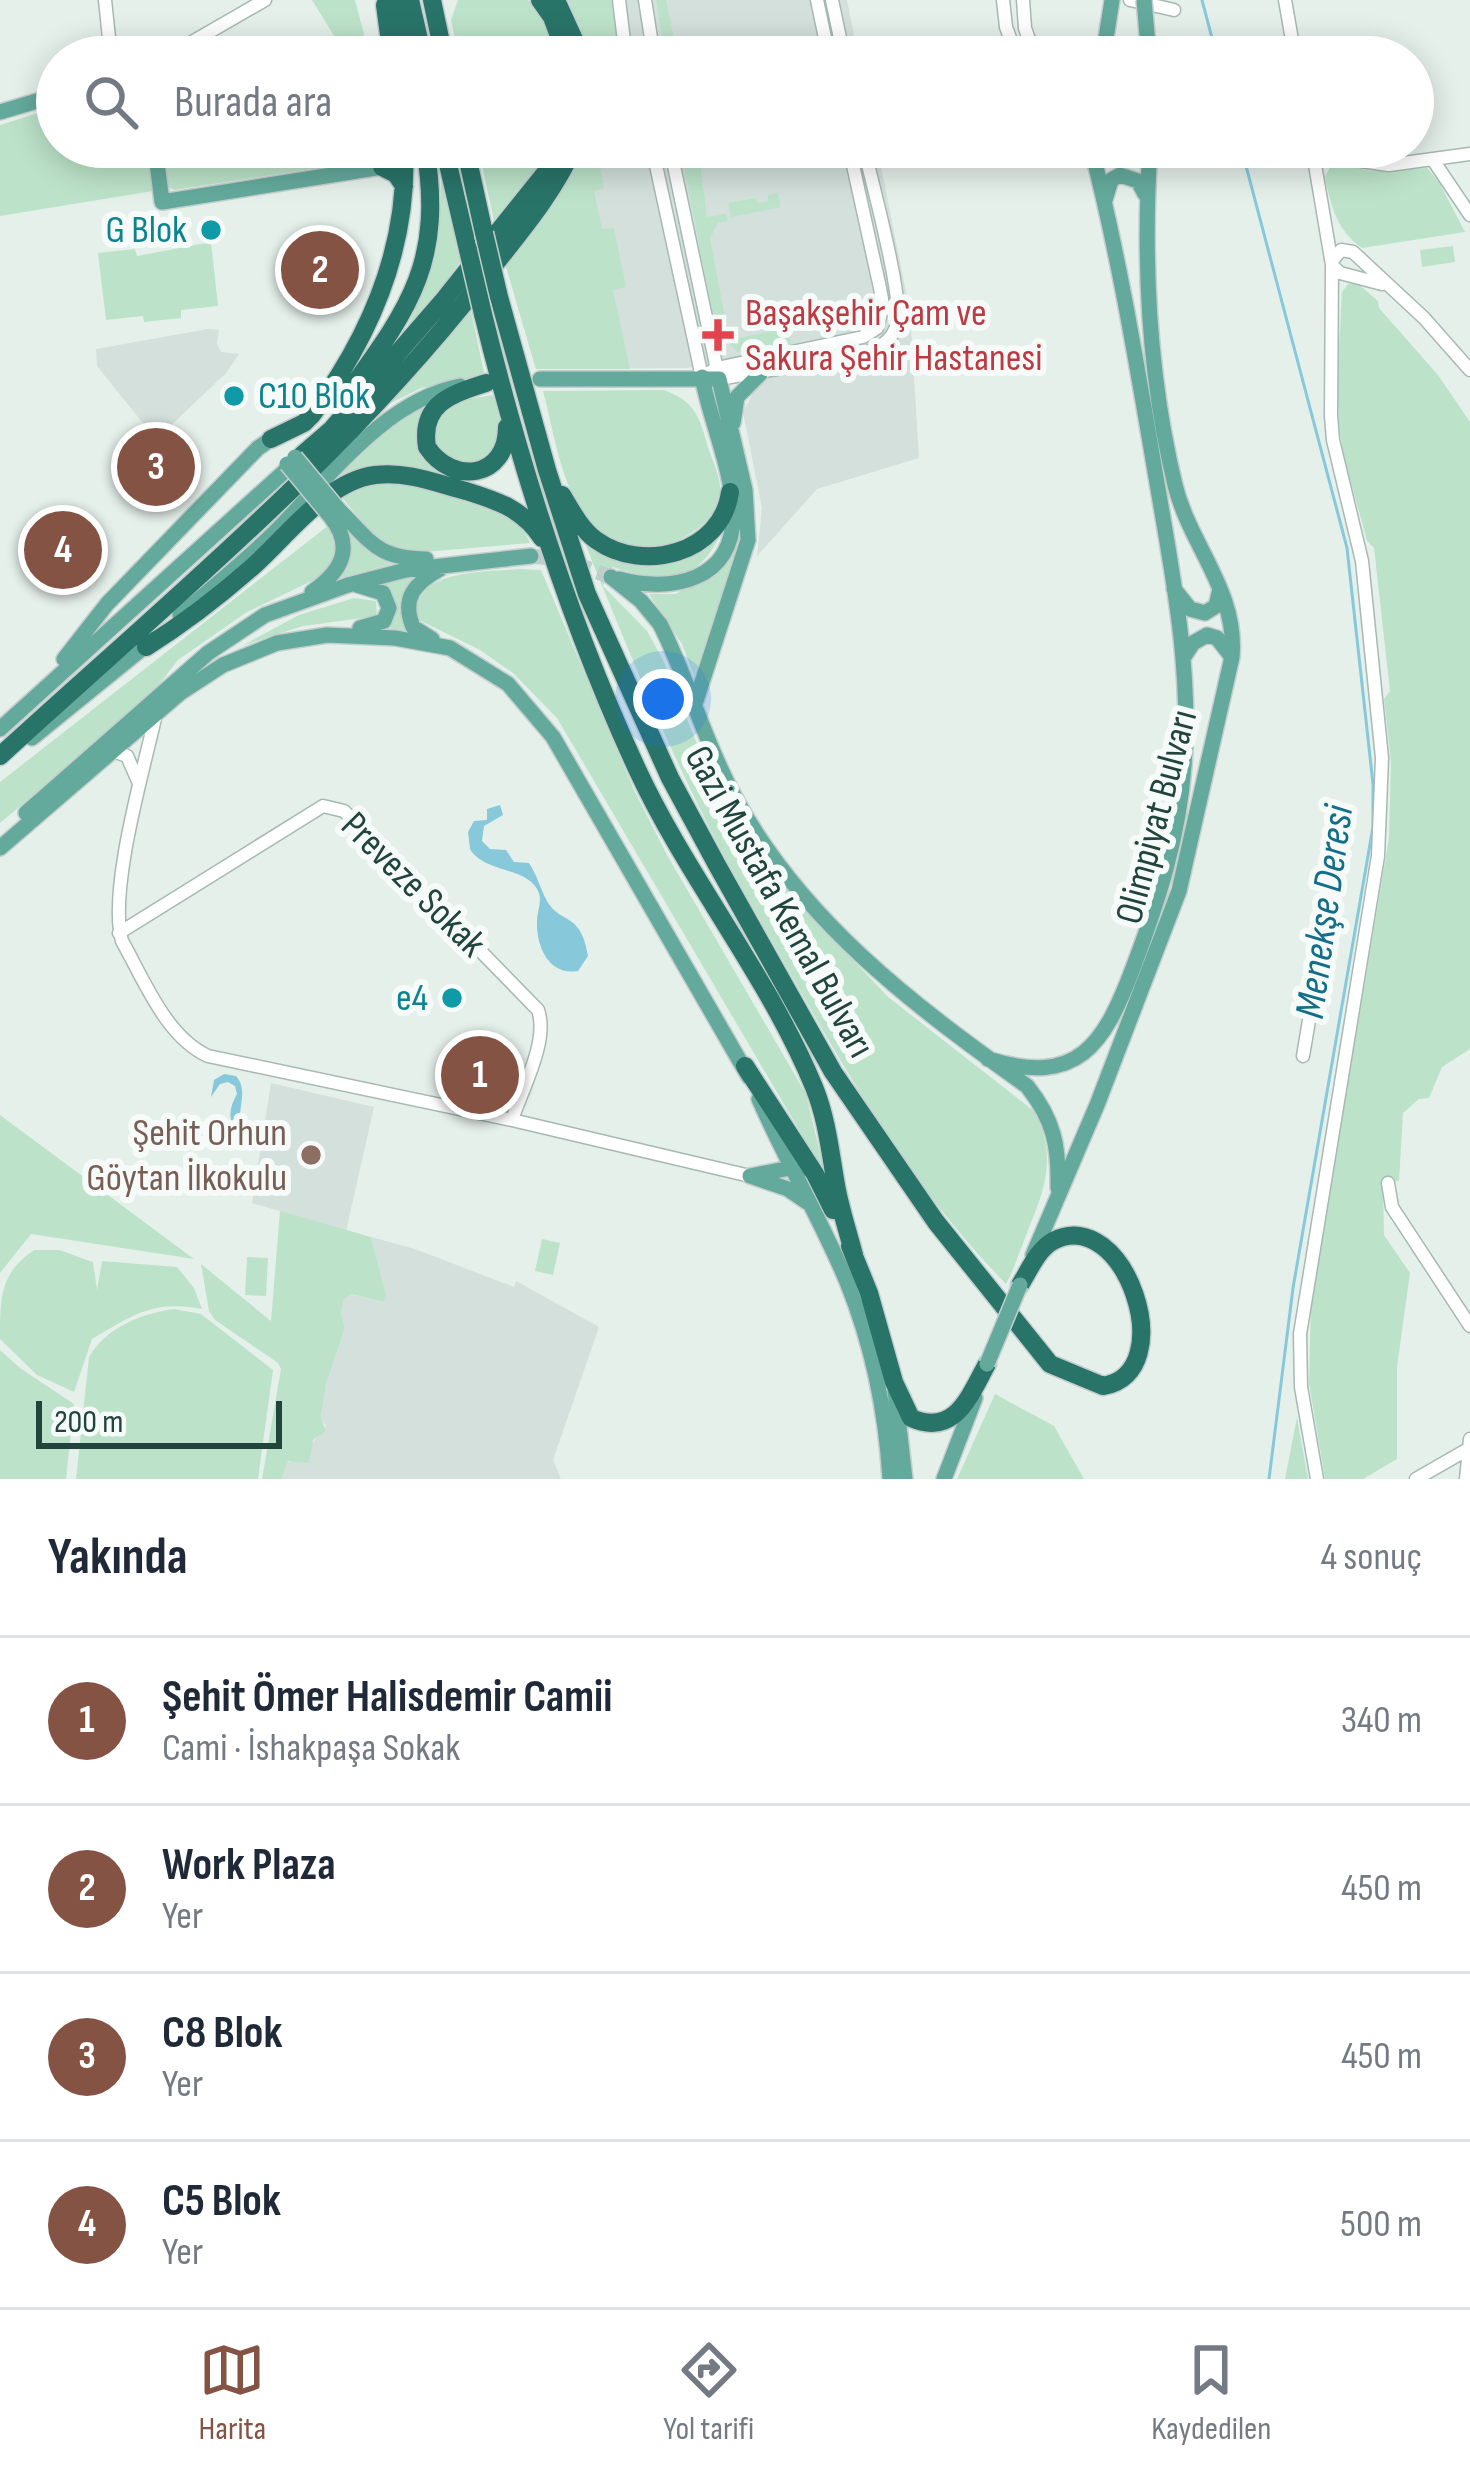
<!DOCTYPE html>
<html lang="tr">
<head>
<meta charset="utf-8">
<style>
	body { margin:0; font-family:"Sofia Sans Condensed",sans-serif; background:#f6f6f7; color:#1f2937 }
	.scale { position:absolute; left:36px; bottom:30px; width:246px; box-sizing:border-box; padding-left:12px; border:6px solid #21443d; border-top:0; font-size:33px; line-height:42px; white-space:nowrap; color:#21443d; -webkit-text-stroke:9px #f6fbf9; paint-order:stroke }
	.you { position:absolute; left:663px; top:699px; width:42px; height:42px; margin:-30px; border:9px solid #fff; border-radius:50%; background:#1a73e8; box-shadow:0 0 0 18px #1a73e833 }
	.badge { display:grid; place-items:center; width:78px; height:78px; border-radius:50%; background:#845344; color:#fff; font-size:39px; font-weight:700 }
	.pin { position:absolute; translate:-50% -50%; border:6px solid #fff; box-shadow:0 3px 12px #0006 }
	.list { margin:0; padding:0; list-style:none }
	h2 { display:flex; justify-content:space-between; align-items:center; height:156px; margin:0; padding:0 48px; font-size:51px }
	h2 small { font-size:39px; font-weight:400; color:#747a83 }
	.list li { display:grid; grid-template-columns:78px 1fr auto; gap:36px; align-items:center; box-sizing:border-box; height:168px; padding:0 48px; border-top:3px solid #e0e1e3 }
	.list b { display:block; font-size:45px; white-space:nowrap }
	.list p { margin:0; font-size:39px; white-space:nowrap; color:#747a83 }
	.list em { font-size:39px; font-style:normal; color:#747a83 }
	.icon { flex:none; width:66px; height:66px; fill:none; stroke:currentColor; stroke-width:2; stroke-linecap:round; stroke-linejoin:round }
	.map { position:relative; flex:none; width:1470px; height:1479px; overflow:hidden }
	.search { position:absolute; background:#fff; box-shadow:0 6px 30px #0003; left:36px; right:36px; top:36px; height:132px; display:flex; align-items:center; gap:30px; box-sizing:border-box; padding:0 42px; border-radius:66px; color:#747a83; font-size:45px }
	.sheet { height:828px; background:#fff }
	nav { display:flex; justify-content:space-around; align-items:center; box-sizing:border-box; height:168px; border-top:3px solid #e0e1e3; background:#fff; font-size:33px; color:#747a83 }
	nav a { display:grid; justify-items:center; gap:6px }
	nav .on { color:#845344 }
	.map>svg:first-child { display:block }
</style>
</head>
<body>
<div class="map">
<svg width="1470" height="1479" viewBox="0 0 1470 1479">
	<rect width="100%" height="100%" fill="#e5f0eb"/>
	<path fill="#d3e0db" d="M568,0h279l11,57h-267z
		M584,147h293l33,164 9,147 -102,31 -60,67 5,-48 -19,-96 11,-21 -7,-32 -61,9 -150,1 -31,-106 60,-78z
		M208,329l11,1 -2,14 4,8 18,2 -13,19 -63,60 -9,4 -57,-71 -1,-17z
		M271,1083l103,24 -28,124 -94,-28z
		M371,1237l44,12 99,38 2,-6 83,46 -46,133 8,19h-280l4,-16 14,-4 27,-33 -5,-7 5,-35 19,-56 -4,-15 3,-14 6,-5 32,8 4,-7z"/>
	<path fill="#bce3c9" d="M312,0h43l15,57h-23z
		M458,0h70l14,16 15,41h-98l-8,-37z
		M568,0h43l8,57h-29z
		M656,0h10l12,57h-13z
		M57,107v40h90l6,44 -153,25v-91z
		M161,147h228l-4,11 -211,32 -7,-4z
		M478,147h71l-14,24 -41,50z
		M584,147h51l-8,16 -27,6 4,19 -10,3 8,38 12,-1 12,59 -13,3 17,79h-94l-31,-106 60,-78z
		M680,147h18l9,70 19,-3 2,7 -10,2 -8,15 17,91 12,9 48,-10 5,20 -54,4 -22,-22z
		M1332,163l38,8 57,-3 12,14 26,50 -103,16c-25,-17 -31,-42 -37,-71z
		M441,166l19,96 -67,90c37,-62 49,-114 48,-186z
		M778,193l3,14 -50,10 -3,-14 28,-5 1,5 11,-2v-6z
		M211,242l7,64 -37,4v8l-37,4 -1,-6 -37,4 -8,-67 37,-4 2,7z
		M1453,246l2,16 -33,5 -2,-17z
		M1357,283l21,18 1,7 59,67 32,47v627l-28,18 -13,31 -10,1 -16,14 -4,68 -16,1 1,53 26,38 -13,94v92l-34,20h-38l-16,-96 2,-79 78,-466 2,-76 -7,-63 6,-8 -16,-143 -7,-7c-9,-36 -22,-73 -27,-109 -5,-47 0,-93 2,-140l6,-8z
		M469,302l16,75 -64,11 -34,17z
		M664,390c29,11 35,24 43,54 5,16 16,37 13,54 -3,15 -16,27 -29,35 -39,27 -88,14 -112,-26 -20,-34 -26,-79 -36,-116z
		M493,395l10,32 -14,30 -28,7 -26,-16 -1,-28 22,-19z
		M423,406c-8,28 3,52 24,72 -44,-13 -62,-20 -107,-3l53,-51z
		M719,407l23,89 -2,53 -46,127 -12,-32 -33,-50h26l39,-20 24,-43 -24,-122z
		M395,481c40,8 120,21 135,62l-118,10 -30,-8 -43,-51 22,-11z
		M329,525l8,11 -2,28 -9,10 -79,38 -69,48 -30,39 -148,124v-41z
		M348,525l29,33 15,6 -56,15 14,-31z
		M724,525c-21,59 -59,59 -111,42l-10,19 44,45 16,29 45,111 84,124 96,102 146,114c23,44 12,76 -6,119 -7,18 -13,37 -22,54 -86,-88 -148,-191 -208,-297 -25,-45 -52,-90 -76,-135 -54,-102 -97,-210 -140,-316 53,49 87,15 142,-11z
		M520,569l21,1 93,220 33,65 139,239 19,80 -268,-456 -44,-45 -33,-23 -63,-31c-6,-51 69,-47 103,-50z
		M414,577l-11,21 3,33 -16,-2 7,-22 -13,-23z
		M354,598l22,3 1,15 -74,10 -59,19 -43,23 98,-53z
		M0,1115l194,144 -163,-25 -31,39z
		M280,1211l91,26 15,58 -3,7 -32,-8 -7,5 -3,14 4,15 -19,56 -5,34 5,13 -13,9 -4,23 -21,-2 -7,18h-19l19,-110 -3,-6 -63,-43 -6,-9 -8,-47 70,57z
		M542,1239l18,4 -7,32 -18,-4z
		M34,1250h25l34,12 4,28 5,-29 75,6 17,21 8,21c-50,-9 -68,6 -110,30l-18,53 -37,-17 -37,-36c0,-41 0,-66 34,-89z
		M247,1257l21,1 -2,38 -21,-1z
		M174,1309l27,5 72,56 -15,109h-182l13,-122c18,-30 51,-43 85,-48z
		M0,1350l20,18 54,36 -8,75h-66z
		M995,1394l59,32 30,53h-127z
		M1297,1417l11,62h-23z"/>
	<path fill="#87c9da" d="M500,805l3,10 -19,11 -2,15 8,8 16,1 8,12 15,1c8,12 11,25 18,38 14,24 34,10 41,55l-10,15c-29,5 -42,-24 -41,-50 0,-9 5,-19 2,-28 -10,-27 -54,-19 -69,-44l-2,-17 6,-11 13,-1v-11z
		M224,1074l12,2c14,16 -1,35 5,58 -15,-11 -12,-26 -4,-40l-2,-8 -7,-4 -8,2 -9,13 3,-17z"/>
	<g fill="none" stroke-linecap="round" stroke-linejoin="round">
		<path stroke="#87c9da" stroke-width="3" d="M1202,0l15,57
			M1241,147l106,401 26,236v43l-80,461 -24,191"/>
		<path stroke="#becec8" stroke-width="15" stroke-dasharray="15 8" stroke-linecap="butt" d="M531,556l31,3 49,18"/>
		<defs>
			<path id="minor" d="M105,0l6,57
				M619,0l7,57
				M645,0l9,57
				M817,0l12,57
				M832,0l12,57
				M1003,0l3,27 11,30
				M1023,0l2,28 10,29
				M1130,0l44,10
				M1285,0l10,57
				M166,57l99,-57
				M652,147l50,230 15,-9 146,-31 14,-9 6,-23 -3,-17 -31,-141
				M670,147l49,232 144,-25c15,-6 29,-12 34,-30 7,-26 -26,-144 -33,-177
				M1312,147l20,118 8,8 42,11
				M1313,159l12,-3 64,9 81,-11
				M1433,160l37,55
				M1332,261l9,-11 12,2 71,66 46,52
				M156,714c-12,55 -48,176 -34,227 22,39 44,96 86,115l304,64 238,56
				M113,751l14,5 11,25
				M119,933l204,-127 21,5 194,199c11,31 -16,79 -26,110
				M1303,1056l29,-172
				M1388,1183l4,24 78,119
				M1317,1479l-16,-92 -1,-53 78,-478 4,-98 -20,-197 -29,-121 -2,-24 1,-151
				M1416,1479l54,-31
				M1466,1479l4,-40"/>
			<path id="major" d="M1103,57l9,-57
				M0,112l57,-17
				M155,147l7,55 220,-35
				M1098,147l16,7 24,-7
				M1105,200l6,-20 9,-5 18,6 7,13
				M540,379h179l26,111 3,50 -54,167
				M733,423l4,-26 23,-23
				M339,510c33,33 38,48 87,49
				M611,577l30,24 19,23c28,55 43,114 72,168 67,127 181,213 295,294 27,34 32,60 31,102
				M619,579c52,14 116,2 114,-66 0,-42 -23,-93 -31,-136
				M357,585l26,8 6,15 -5,13 -24,7
				M1174,589l16,20 15,4 11,-7 4,-17
				M312,592c30,-21 43,-45 18,-76
				M180,615c31,-26 63,-52 92,-80 54,-53 110,-134 188,-149
				M432,639l-19,-12c-12,-29 2,-44 27,-58
				M1183,658l10,-15 14,-8 10,3 15,19
				M64,659l43,-55 151,-156 13,-9
				M0,729l296,-268
				M32,738l122,-99
				M26,813l182,-160 57,-38 83,-30 58,-15 125,-14
				M0,848l180,-155 43,-28 54,-22 50,-8 68,3 55,10 58,36 45,53 196,340
				M988,1059c90,28 116,-14 145,-91 25,-66 46,-131 51,-202 8,-97 -12,-194 -28,-289 -19,-111 -37,-221 -65,-330
				M759,1099c27,62 62,120 88,183 25,62 39,130 43,197
				M750,1176l40,-8 10,2
				M753,1177l35,12 19,13
				M1033,1255l64,-150 82,-214 53,-234c6,-66 -42,-111 -57,-172 -27,-111 -32,-225 -25,-338
				M895,1391l10,88
				M944,1479l31,-81"/>
			<path id="highway" d="M394,0l13,57
				M410,0l13,57
				M432,0l12,57
				M540,0l12,17 15,40
				M556,0l26,57
				M385,5l7,52
				M397,147l-2,8 -13,12 14,7 8,12
				M444,147l24,103
				M465,147l19,86
				M499,297l48,173 40,124 83,184 47,87 116,207 103,150 114,142 53,22c79,-12 22,-183 -50,-145 -16,9 -24,30 -33,44
				M483,314c38,155 87,310 154,455 51,110 131,206 177,318 13,32 16,64 22,98 4,23 12,47 18,70
				M486,383c-35,11 -66,21 -59,64 26,39 80,31 80,-20
				M339,405c67,-93 106,-137 86,-258
				M271,439l33,-16 8,-8c58,-78 97,-169 92,-268
				M302,455l30,-26 110,-127 108,-135 9,-20
				M562,495c9,15 19,34 34,45 47,34 126,13 134,-48
				M146,647c37,-23 72,-50 104,-78 36,-31 76,-88 125,-94 32,-4 61,8 91,16 32,10 57,18 76,47
				M0,756c166,-152 342,-296 481,-474 33,-43 71,-85 93,-135
				M745,1066l70,108 18,36
				M850,1246l19,47 25,89 17,36c44,19 58,-21 76,-54"/>
		</defs>
		<use href="#minor" stroke="#a6b9b3" stroke-width="15"/>
		<use href="#major" stroke="#c5cecd" stroke-width="18"/>
		<use href="#highway" stroke="#c5cecd" stroke-width="21"/>
		<use href="#minor" stroke="#fff" stroke-width="12"/>
		<use href="#major" stroke="#64aa9c" stroke-width="15"/>
		<use href="#highway" stroke="#297469" stroke-width="18"/>
		<defs>
			<path id="major-bridge" d="M1144,0l5,57
				M295,457l44,53
				M287,464l43,52
				M987,1364l33,-79"/>
			<path id="highway-bridge" d="M484,233l15,64
				M468,250l15,64"/>
		</defs>
		<use href="#major-bridge" stroke="#c5cecd" stroke-width="18" stroke-linecap="butt"/>
		<use href="#highway-bridge" stroke="#c5cecd" stroke-width="21" stroke-linecap="butt"/>
		<use href="#major-bridge" stroke="#64aa9c" stroke-width="15"/>
		<use href="#highway-bridge" stroke="#297469" stroke-width="18"/>
	</g>
	<g fill="#0f9aa8" stroke="#f6fbf9" stroke-width="4.5">
		<circle cx="211" cy="230" r="12"/>
		<circle cx="234" cy="396" r="12"/>
		<circle cx="452" cy="998" r="12"/>
	</g>
	<path fill="#e0444e" stroke="#f6fbf9" stroke-width="4.5" d="M712 317h12v12h12v12h-12v12h-12v-12h-12v-12h12z"/>
	<circle fill="#8d6e63" stroke="#f6fbf9" stroke-width="4.5" cx="311" cy="1155" r="12"/>
	<g text-anchor="middle" dominant-baseline="central" stroke-width="12" stroke-linejoin="round" paint-order="stroke">
		<g font-size="39" fill="#0d838f" stroke="#f6fbf9" text-anchor="end">
			<text x="187" y="230">G Blok</text>
			<text x="258" y="396" text-anchor="start">C10 Blok</text>
			<text x="428" y="998">e4</text>
		</g>
		<g font-size="39" fill="#be3a42" stroke="#f6fbf9" text-anchor="start">
			<text x="745" y="313">Başakşehir Çam ve<tspan x="745" dy="45">Sakura Şehir Hastanesi</tspan></text>
		</g>
		<g font-size="39" fill="#21443d" stroke="#f6fbf9">
			<text transform="translate(1157 817) rotate(-75)">Olimpiyat Bulvarı</text>
			<text transform="translate(413 885) rotate(45)">Preveze Sokak</text>
			<text transform="translate(779 902) rotate(61)">Gazi Mustafa Kemal Bulvarı</text>
		</g>
		<g font-size="39" fill="#785e54" stroke="#f6fbf9" text-anchor="end">
			<text x="287" y="1133">Şehit Orhun<tspan x="287" dy="45">Göytan İlkokulu</tspan></text>
		</g>
		<g font-size="42" font-style="italic" fill="#136e89" stroke="#f6fbf9">
			<text transform="translate(1325 912) rotate(-82)">Menekşe Deresi</text>
		</g>
	</g>
</svg>
<div class="scale">200 m</div>
<div class="you"></div>
<div class="pin badge" style="left:480px;top:1075px">1</div>
<div class="pin badge" style="left:320px;top:270px">2</div>
<div class="pin badge" style="left:156px;top:467px">3</div>
<div class="pin badge" style="left:63px;top:550px">4</div>
<div class="search"><svg class="icon" aria-label="search" viewBox="0 0 24 24"><circle cx="10" cy="10" r="6"/><path d="M15 15l6 6"/></svg>Burada ara</div>
</div>
<section class="sheet">
<h2>Yakında<small>4 sonuç</small></h2>
<ul class="list">
<li><span class="badge">1</span><div><b>Şehit Ömer Halisdemir Camii</b><p>Cami · İshakpaşa Sokak</p></div><em>340 m</em></li>
<li><span class="badge">2</span><div><b>Work Plaza</b><p>Yer</p></div><em>450 m</em></li>
<li><span class="badge">3</span><div><b>C8 Blok</b><p>Yer</p></div><em>450 m</em></li>
<li><span class="badge">4</span><div><b>C5 Blok</b><p>Yer</p></div><em>500 m</em></li>
</ul>
</section>
<nav>
<a class="on"><svg class="icon" aria-label="map" viewBox="0 0 24 24"><path d="M3 6l6-2 6 2 6-2v14l-6 2-6-2-6 2zM9 4v14M15 6v14"/></svg>Harita</a>
<a><svg class="icon" aria-label="directions" viewBox="0 0 24 24"><path d="M12 3l9 9-9 9-9-9zM9 14v-3h6M13 9l2 2-2 2"/></svg>Yol tarifi</a>
<a><svg class="icon" aria-label="saved" viewBox="0 0 24 24"><path d="M7 4h10v16l-5-4-5 4z"/></svg>Kaydedilen</a>
</nav>
</body>
</html>
